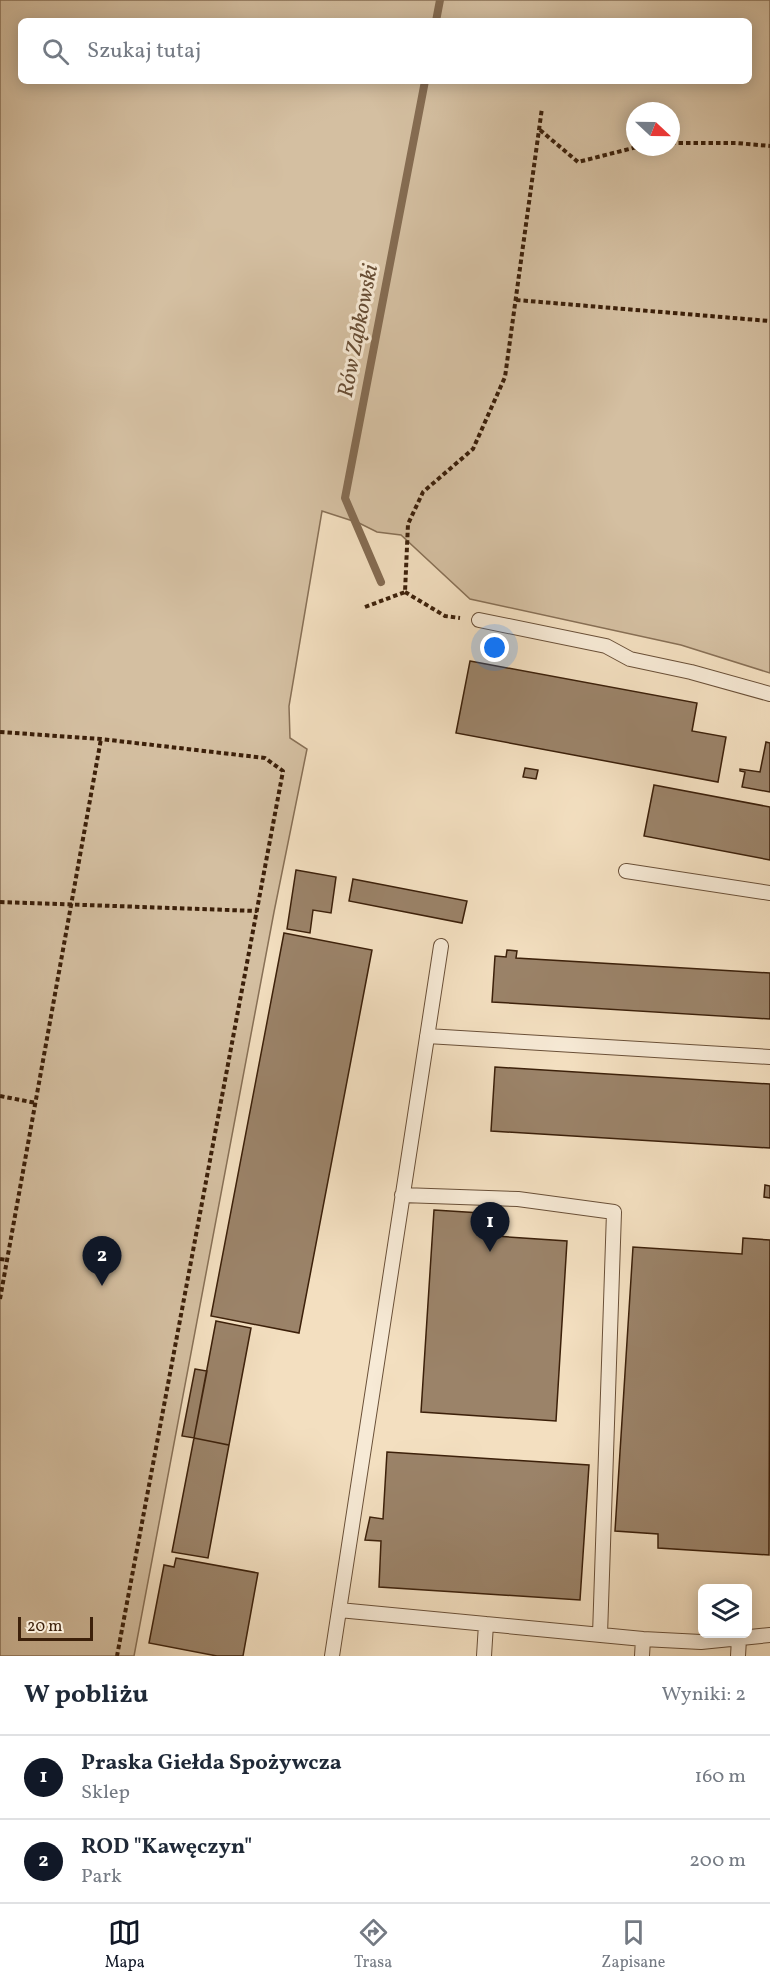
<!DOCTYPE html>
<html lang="pl">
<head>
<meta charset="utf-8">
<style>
	body { margin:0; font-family:Vollkorn,serif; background:#f6f6f7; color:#1f2937 }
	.controls { position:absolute; right:18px; bottom:18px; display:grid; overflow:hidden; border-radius:9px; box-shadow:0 3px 15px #0003 }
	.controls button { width:54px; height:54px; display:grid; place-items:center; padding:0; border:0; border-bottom:2px solid #e0e1e3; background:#fff; color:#1f2937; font:30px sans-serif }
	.compass { position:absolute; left:626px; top:102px; width:54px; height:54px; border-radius:50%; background:#fff; box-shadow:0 3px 15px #0003; rotate:112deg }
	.scale { position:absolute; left:18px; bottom:15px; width:75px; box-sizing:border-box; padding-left:6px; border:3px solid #3c200a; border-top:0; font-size:16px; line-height:21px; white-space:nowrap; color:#3c200a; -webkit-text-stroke:4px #f7ead6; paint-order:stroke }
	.you { position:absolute; left:495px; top:648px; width:21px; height:21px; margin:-15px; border:4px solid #fff; border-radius:50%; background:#1a73e8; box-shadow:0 0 0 9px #1a73e833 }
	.badge { display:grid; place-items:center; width:39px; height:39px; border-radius:50%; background:#111827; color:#fff; font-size:20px; font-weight:700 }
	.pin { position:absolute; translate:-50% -50px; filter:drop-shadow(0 2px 3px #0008) }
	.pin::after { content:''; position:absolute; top:32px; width:21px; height:18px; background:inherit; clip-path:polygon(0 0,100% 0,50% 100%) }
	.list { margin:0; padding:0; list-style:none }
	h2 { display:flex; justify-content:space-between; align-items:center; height:78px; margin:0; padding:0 24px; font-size:26px }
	h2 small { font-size:20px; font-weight:400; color:#747a83 }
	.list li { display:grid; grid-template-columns:39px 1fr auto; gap:18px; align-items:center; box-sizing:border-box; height:84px; padding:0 24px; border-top:2px solid #e0e1e3 }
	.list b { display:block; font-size:22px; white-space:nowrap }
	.list p { margin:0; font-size:20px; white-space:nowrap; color:#747a83 }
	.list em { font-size:20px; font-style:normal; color:#747a83 }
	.icon { flex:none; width:33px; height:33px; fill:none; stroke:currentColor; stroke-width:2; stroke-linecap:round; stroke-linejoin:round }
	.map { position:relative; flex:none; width:770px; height:1656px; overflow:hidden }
	.search { position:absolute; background:#fff; box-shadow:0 3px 15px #0003; left:18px; right:18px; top:18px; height:66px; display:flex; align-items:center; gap:15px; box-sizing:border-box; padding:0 21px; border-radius:9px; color:#747a83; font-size:22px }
	.sheet { height:246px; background:#fff }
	nav { display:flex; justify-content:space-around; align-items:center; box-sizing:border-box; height:84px; border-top:2px solid #e0e1e3; background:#fff; font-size:16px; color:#747a83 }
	nav a { display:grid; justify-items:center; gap:3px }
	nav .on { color:#111827 }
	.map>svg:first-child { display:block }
</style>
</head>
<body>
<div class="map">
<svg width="770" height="1656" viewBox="0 0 770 1656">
	<rect width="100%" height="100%" fill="#f3dfc0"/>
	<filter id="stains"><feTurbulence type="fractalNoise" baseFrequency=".00333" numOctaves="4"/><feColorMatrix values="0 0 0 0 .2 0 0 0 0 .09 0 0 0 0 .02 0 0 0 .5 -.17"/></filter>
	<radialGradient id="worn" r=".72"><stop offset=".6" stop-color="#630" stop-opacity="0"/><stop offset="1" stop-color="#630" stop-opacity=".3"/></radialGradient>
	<path fill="#d4bfa1" stroke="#887056" stroke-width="1.5" fill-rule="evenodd" d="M0,0h770v673l-89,-28 -211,-46 -69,-64 -24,-3 -18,-9 -37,-12 -33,195 1,32 17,11 -33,163 -140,744h-134zM21,21h728v60h-728zM635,111h36v36h-36z"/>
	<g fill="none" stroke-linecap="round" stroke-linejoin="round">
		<path stroke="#856c52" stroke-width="8" d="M436,21l4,-21
			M381,582l-36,-84 80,-417"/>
	</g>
	<path fill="#9b8369" stroke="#3c200a" stroke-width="1.5" d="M470,661l227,42 -5,28 34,6 -8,45 -262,-49z
		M766,742l4,1v49l-28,-5 3,-15 -5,-1v-2l20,3z
		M525,768l13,2 -2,9 -13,-2z
		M654,785l116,22v53l-126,-24z
		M296,870l40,7 -5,36 -18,-3 -3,23 -23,-4z
		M353,879l114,22 -5,22 -113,-22z
		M284,933l88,17 -73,383 -88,-17z
		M507,950l10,1 -1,7 254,15v46l-278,-17 3,-46 11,1z
		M495,1067l275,17v64l-279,-17z
		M765,1185l5,1v12l-6,-1z
		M434,1210l47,3 -2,22 88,6 -11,180 -135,-9z
		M743,1238l27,2 -1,315 -111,-7v-14l-43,-3 18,-284 109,7z
		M216,1321l35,7 -22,117 -35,-7z
		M195,1369l12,2 -13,67 -12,-2z
		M194,1438l35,7 -21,113 -36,-6z
		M387,1452l202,13 -9,135 -201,-13 2,-46 -16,-1 5,-23 13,2z
		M176,1558l82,15 -15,83h-26l-68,-13 15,-78 10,2z"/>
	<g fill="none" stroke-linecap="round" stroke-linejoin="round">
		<defs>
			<path id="service" d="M479,620l127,26 24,13 61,13 79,22
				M626,871l144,22
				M427,1036l343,21
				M402,1195l116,4 96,13 -14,423
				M339,1610l304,29 58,3 69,-7
				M332,1656l109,-710
				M484,1656l2,-32
				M642,1656l1,-17
				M738,1656l1,-17"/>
		</defs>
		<use href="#service" stroke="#6a5038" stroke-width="16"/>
		<path stroke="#3c200a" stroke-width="4" stroke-dasharray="4.5 3" stroke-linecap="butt" d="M540,130l38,32 59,-15
			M671,143h65l34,3
			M516,300l254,21
			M405,592l40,24 15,2
			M365,607l40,-15 3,-68 15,-32 50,-43 32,-72 37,-269
			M0,732l101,7 164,19 18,13 -166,885
			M0,902l257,9
			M0,1096l36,7
			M0,1259l7,1
			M0,1299l101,-560"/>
		<use href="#service" stroke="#f7ead6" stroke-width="14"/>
	</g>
	<g text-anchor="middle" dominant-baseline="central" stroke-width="6" stroke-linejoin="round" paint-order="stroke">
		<g font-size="22" font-style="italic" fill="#664c34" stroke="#f7ead6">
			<text transform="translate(359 331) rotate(-79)">Rów Ząbkowski</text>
		</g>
	</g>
	<rect width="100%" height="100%" filter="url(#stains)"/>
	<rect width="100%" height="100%" fill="url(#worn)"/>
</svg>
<div class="controls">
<button><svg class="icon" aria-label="layers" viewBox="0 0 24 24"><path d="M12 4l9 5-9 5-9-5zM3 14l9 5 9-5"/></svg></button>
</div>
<svg class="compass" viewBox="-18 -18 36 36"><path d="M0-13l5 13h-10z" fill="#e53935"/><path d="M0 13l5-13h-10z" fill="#747a83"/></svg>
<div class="scale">20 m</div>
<div class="you"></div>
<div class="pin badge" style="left:490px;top:1252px">1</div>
<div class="pin badge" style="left:102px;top:1286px">2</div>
<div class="search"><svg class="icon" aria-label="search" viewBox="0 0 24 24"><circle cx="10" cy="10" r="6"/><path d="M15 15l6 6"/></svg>Szukaj tutaj</div>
</div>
<section class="sheet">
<h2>W pobliżu<small>Wyniki: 2</small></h2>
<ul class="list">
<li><span class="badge">1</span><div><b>Praska Giełda Spożywcza</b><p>Sklep</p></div><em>160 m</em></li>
<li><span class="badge">2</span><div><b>ROD &quot;Kawęczyn&quot;</b><p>Park</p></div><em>200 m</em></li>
</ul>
</section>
<nav>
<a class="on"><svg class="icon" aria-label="map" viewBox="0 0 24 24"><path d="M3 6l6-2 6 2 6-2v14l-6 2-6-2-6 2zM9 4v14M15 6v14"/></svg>Mapa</a>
<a><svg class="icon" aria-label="directions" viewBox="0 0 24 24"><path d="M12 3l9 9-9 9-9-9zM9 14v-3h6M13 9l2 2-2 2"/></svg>Trasa</a>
<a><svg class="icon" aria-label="saved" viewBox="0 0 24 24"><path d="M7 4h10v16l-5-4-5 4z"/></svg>Zapisane</a>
</nav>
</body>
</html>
